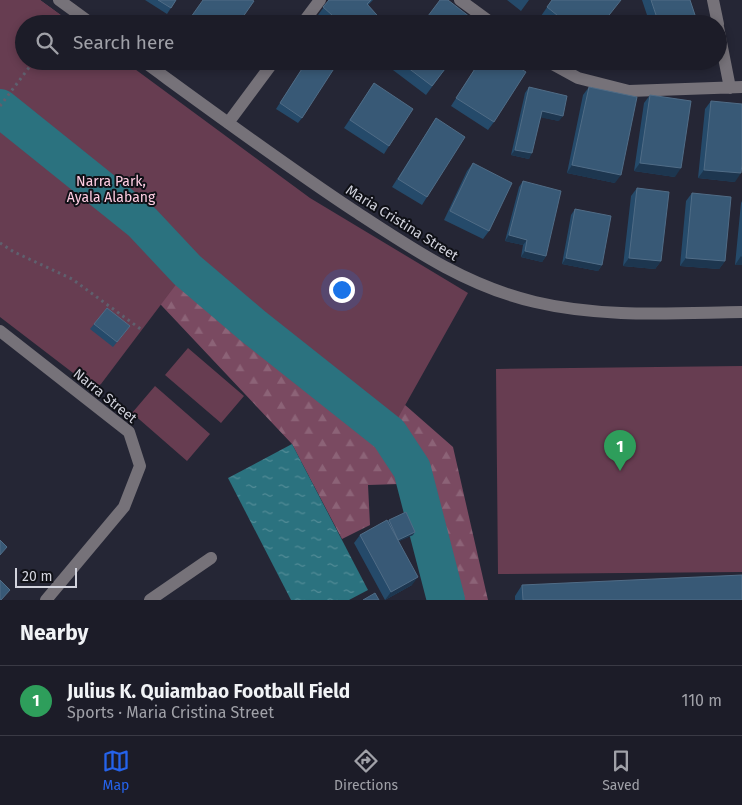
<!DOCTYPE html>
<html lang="en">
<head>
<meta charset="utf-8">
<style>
	body { margin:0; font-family:"Fira Sans",sans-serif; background:#292934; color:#f1f3f6 }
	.scale { position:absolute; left:15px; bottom:12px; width:62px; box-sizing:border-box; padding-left:5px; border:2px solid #d2d3dd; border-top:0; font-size:14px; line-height:18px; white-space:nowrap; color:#d2d3dd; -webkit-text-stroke:4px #0f1016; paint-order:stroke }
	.you { position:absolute; left:341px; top:289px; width:18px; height:18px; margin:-12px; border:4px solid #fff; border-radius:50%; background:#1a73e8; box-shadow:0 0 0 8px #1a73e833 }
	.badge { display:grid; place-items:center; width:32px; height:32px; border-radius:50%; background:#2563eb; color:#fff; font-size:16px; font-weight:700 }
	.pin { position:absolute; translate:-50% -41px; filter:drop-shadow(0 1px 2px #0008) }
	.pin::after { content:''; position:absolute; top:26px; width:18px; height:15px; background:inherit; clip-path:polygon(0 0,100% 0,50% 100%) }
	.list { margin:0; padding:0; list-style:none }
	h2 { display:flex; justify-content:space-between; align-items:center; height:65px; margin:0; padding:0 20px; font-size:21px }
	h2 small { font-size:16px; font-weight:400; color:#a0a1a8 }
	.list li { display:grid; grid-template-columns:32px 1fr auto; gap:15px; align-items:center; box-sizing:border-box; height:70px; padding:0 20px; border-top:1px solid #3a3a45 }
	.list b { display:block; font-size:19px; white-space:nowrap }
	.list p { margin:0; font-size:16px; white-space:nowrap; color:#a0a1a8 }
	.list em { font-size:16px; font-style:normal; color:#a0a1a8 }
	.icon { flex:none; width:28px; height:28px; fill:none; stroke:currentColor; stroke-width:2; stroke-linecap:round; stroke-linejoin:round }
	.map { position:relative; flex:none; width:742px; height:600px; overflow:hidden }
	.search { position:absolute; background:#1c1c28; box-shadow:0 2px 8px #0003; left:15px; right:15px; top:15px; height:55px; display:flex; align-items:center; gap:12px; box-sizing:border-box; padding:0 18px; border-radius:28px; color:#a0a1a8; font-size:19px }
	.sheet { height:135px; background:#1c1c28 }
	nav { display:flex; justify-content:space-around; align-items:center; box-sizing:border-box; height:70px; border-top:1px solid #3a3a45; background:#1c1c28; font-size:14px; color:#a0a1a8 }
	nav a { display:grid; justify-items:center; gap:2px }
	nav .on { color:#2563eb }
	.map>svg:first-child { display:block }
</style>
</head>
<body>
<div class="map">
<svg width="742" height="600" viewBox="0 0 742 600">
	<defs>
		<pattern id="forest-firs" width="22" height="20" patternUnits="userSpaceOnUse" patternTransform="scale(1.25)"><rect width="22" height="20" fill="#7a4a61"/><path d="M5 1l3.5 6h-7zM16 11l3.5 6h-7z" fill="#8c6377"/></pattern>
		<pattern id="water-ripples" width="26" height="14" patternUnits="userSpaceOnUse" patternTransform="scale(1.25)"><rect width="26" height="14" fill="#2b727f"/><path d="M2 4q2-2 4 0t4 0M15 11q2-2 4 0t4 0" fill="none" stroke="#538c97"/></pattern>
	</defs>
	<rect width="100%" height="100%" fill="#252635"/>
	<path fill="url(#forest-firs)" d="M0,0h40l33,24h-49v37h100l159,237 170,149 35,153h-57l-31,-116 -32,1 2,40 -28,14 -50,-95 -292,-310z"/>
	<path fill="#673d51" d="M0,0h40l33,24h-49v37h100l186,137 158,95 -79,141 -135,-107 -67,-57 -86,114 -7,5 -94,-72z
		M188,348l56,48 -23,27 -56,-48z
		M742,366v206l-244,2 -2,-205z
		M155,386l55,48 -23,27 -55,-48z"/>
	<path fill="url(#water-ripples)" d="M292,444l76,146 -19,10h-58l-63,-122z"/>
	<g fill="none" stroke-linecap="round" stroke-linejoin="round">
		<path stroke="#2b727f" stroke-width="38" d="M0,108l142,114 45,48 67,57 135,107 23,35 34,131"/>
		<path stroke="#5f606e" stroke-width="3" stroke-dasharray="2.5 4" stroke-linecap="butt" d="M0,106l34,-45
			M0,243l14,9 58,27 70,51"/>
		<path stroke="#767279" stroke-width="12" d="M59,0l33,24
			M460,0l33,24
			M713,0l5,24
			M302,24l18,-24
			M718,27l12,61
			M143,61c70,51 139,102 210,149 58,38 113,76 182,92 67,16 138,11 207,10
			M547,61l31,17 51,13 113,-4
			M228,123l46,-62
			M0,331l129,101 11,34 -16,41 -78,93
			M150,600l61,-42"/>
	</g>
	<path fill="#254a6a" d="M145,0h31l-9,14z
		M329,0h44l-5,5 17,19h-58l-9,-9z
		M507,0h22l-8,11z
		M552,0l51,24h-51l-11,-8z
		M642,0h48l8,24h-48z
		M307,61l-5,57 -4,5 -22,-14z
		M393,61h58l-25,34 -37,-28z
		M480,61l14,61 -6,8 -37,-24z
		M374,83l15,63 -5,8 -40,-26z
		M529,87l30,34 -18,-4 -12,42 -18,-4 14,-62z
		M589,87l26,96 -48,-10 16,-78z
		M650,95l25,82 -41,-6 10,-68z
		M711,101l24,81 -37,-4 7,-69z
		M436,118l-9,79 -5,8 -30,-18z
		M473,163l16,68 -6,8 -39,-19 23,-49z
		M523,181l23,75 -4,6 -21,-5 2,-12 -18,-4 14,-54z
		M637,188l24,73 -6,8 -32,-3 8,-70z
		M692,193l33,68 -6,8 -39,-3 6,-65z
		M742,201v64h-7l6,-62z
		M575,209l27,56 -4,6 -36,-7 9,-49z
		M107,308l19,23 -13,16 -23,-18z
		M389,520l24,15 -14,6 13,44 -27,15 -31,-57 6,-8z
		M522,585l220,15h-227v-4z"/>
	<path fill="#1d364f" d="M542,111l21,5 -4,5 -21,-4z
		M515,150l17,3 -3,6 -18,-4z
		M640,163l41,5 -6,9 -41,-6z
		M572,165l49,10 -6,8 -48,-10z
		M704,170l37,3 -6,9 -37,-4z
		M509,235l18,5 -4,5 -18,-4z
		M525,251l21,5 -4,6 -21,-5z
		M741,256l1,1v8h-7z
		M566,258l36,7 -4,6 -36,-7z
		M629,258l32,3 -6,8 -32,-3z
		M686,258l39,3 -6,8 -39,-3z
		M415,532l-2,3 -18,8 2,-3z
		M418,577l-6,8 -27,15 6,-8z"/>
	<path fill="#385976" stroke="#506c86" d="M158,0h18l-5,8z
		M203,0h49l2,1 -16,23h-52z
		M329,0h42l-4,4 18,20h-43l-19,-17z
		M440,0h8l31,24h-57z
		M552,0h69l-19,24h-34l-21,-17z
		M651,0h39l8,24h-39z
		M307,61h20l8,6 -33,51 -22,-15z
		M399,61h52l-19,25z
		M480,61h29l17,11 -32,50 -38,-24z
		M374,83l39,26 -24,37 -39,-26z
		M529,87l38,9 -4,20 -21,-5 -10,42 -17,-3z
		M589,87l48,10 -16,78 -49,-10z
		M650,95l41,6 -10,67 -41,-5z
		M711,101l31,3v60l-1,9 -37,-3z
		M436,118l29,19 -38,60 -29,-18z
		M473,163l39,20 -23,48 -39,-20z
		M523,181l38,10 -15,65 -21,-5 2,-11 -18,-5z
		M637,188l32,4 -8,69 -32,-3z
		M692,193l39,4 -6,64 -39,-3z
		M575,209l36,7 -9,49 -36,-7z
		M107,308l23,18 -13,16 -23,-18z
		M406,512l9,20 -17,8 -9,-20z
		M387,520l31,57 -27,15 -31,-57z
		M0,540l7,7 -7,8z
		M742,575v25h-219l-1,-15z
		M0,580l10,10 -9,10h-1z
		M375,593l4,7h-16z"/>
	<g text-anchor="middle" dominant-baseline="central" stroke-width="4" stroke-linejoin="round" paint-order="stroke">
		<g font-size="14" fill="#fecde2" stroke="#0f1016">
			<text x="111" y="181">Narra Park,<tspan x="111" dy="16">Ayala Alabang</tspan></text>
		</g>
		<g font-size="14" fill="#d2d3dd" stroke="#0f1016">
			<text transform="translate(402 223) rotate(32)">Maria Cristina Street</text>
			<text transform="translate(105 396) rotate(39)">Narra Street</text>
		</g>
	</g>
</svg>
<div class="scale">20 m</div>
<div class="you"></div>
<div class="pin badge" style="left:620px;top:471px;background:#2e9e5b">1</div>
<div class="search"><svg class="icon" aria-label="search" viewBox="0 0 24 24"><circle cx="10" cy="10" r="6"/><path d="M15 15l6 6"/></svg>Search here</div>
</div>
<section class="sheet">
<h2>Nearby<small></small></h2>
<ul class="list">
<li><span class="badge" style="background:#2e9e5b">1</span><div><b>Julius K. Quiambao Football Field</b><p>Sports · Maria Cristina Street</p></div><em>110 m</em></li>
</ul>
</section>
<nav>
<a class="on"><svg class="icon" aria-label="map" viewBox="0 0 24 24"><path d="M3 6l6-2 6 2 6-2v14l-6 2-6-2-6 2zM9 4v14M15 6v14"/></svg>Map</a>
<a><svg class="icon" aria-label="directions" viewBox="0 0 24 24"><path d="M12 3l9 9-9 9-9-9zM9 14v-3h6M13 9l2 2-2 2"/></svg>Directions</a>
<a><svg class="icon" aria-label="saved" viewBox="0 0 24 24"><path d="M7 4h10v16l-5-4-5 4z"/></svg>Saved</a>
</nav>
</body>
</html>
